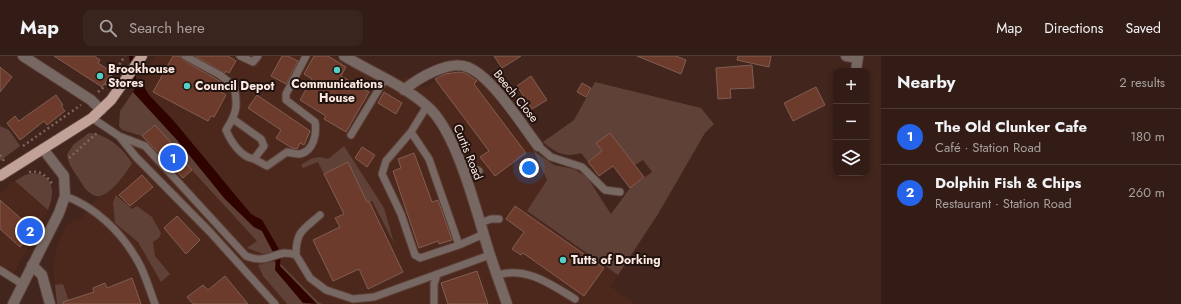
<!DOCTYPE html>
<html lang="en">
<head>
<meta charset="utf-8">
<style>
	body { margin:0; font-family:Jost,sans-serif; background:#3a251e; color:#f1f3f6 }
	.controls { position:absolute; right:12px; top:12px; display:grid; overflow:hidden; border-radius:8px; box-shadow:0 2px 6px #0003 }
	.controls button { width:36px; height:36px; display:grid; place-items:center; padding:0; border:0; border-bottom:1px solid #4d3a34; background:#321c15; color:#f1f3f6; font:20px sans-serif }
	.you { position:absolute; left:529px; top:112px; width:14px; height:14px; margin:-10px; border:3px solid #fff; border-radius:50%; background:#1a73e8; box-shadow:0 0 0 6px #1a73e833 }
	.badge { display:grid; place-items:center; width:26px; height:26px; border-radius:50%; background:#2563eb; color:#fff; font-size:13px; font-weight:700 }
	.pin { position:absolute; translate:-50% -50%; border:2px solid #fff; box-shadow:0 1px 4px #0006 }
	.list { margin:0; padding:0; list-style:none }
	h2 { display:flex; justify-content:space-between; align-items:center; height:52px; margin:0; padding:0 16px; font-size:17px }
	h2 small { font-size:13px; font-weight:400; color:#a8a1a0 }
	.list li { display:grid; grid-template-columns:26px 1fr auto; gap:12px; align-items:center; box-sizing:border-box; height:56px; padding:0 16px; border-top:1px solid #4d3a34 }
	.list b { display:block; font-size:15px; white-space:nowrap }
	.list p { margin:0; font-size:13px; white-space:nowrap; color:#a8a1a0 }
	.list em { font-size:13px; font-style:normal; color:#a8a1a0 }
	.icon { flex:none; width:22px; height:22px; fill:none; stroke:currentColor; stroke-width:2; stroke-linecap:round; stroke-linejoin:round }
	.map { position:relative; flex:none; width:881px; height:248px; overflow:hidden }
	header { display:flex; align-items:center; gap:24px; box-sizing:border-box; height:56px; padding:0 20px; background:#321c15; border-bottom:1px solid #4d3a34 }
	header strong { font-size:19px }
	nav { display:flex; gap:22px; margin-inline-start:auto; font-size:14px }
	.search { width:280px; height:36px; background:#3a251e; display:flex; align-items:center; gap:10px; box-sizing:border-box; padding:0 14px; border-radius:8px; color:#a8a1a0; font-size:15px }
	main { display:flex }
	aside { flex:1; background:#321c15 }
	.map>svg:first-child { display:block }
</style>
</head>
<body>
<header>
<strong>Map</strong>
<div class="search"><svg class="icon" aria-label="search" viewBox="0 0 24 24"><circle cx="10" cy="10" r="6"/><path d="M15 15l6 6"/></svg>Search here</div>
<nav><a>Map</a><a>Directions</a><a>Saved</a></nav>
</header>
<main>
<div class="map">
<svg width="881" height="248" viewBox="0 0 881 248">
	<rect width="100%" height="100%" fill="#42251c"/>
	<path fill="#4c281c" d="M155,0h179l60,35 11,-15 21,12 19,-15 12,-1 10,1 16,10 50,67 14,30 -20,31 91,64 -8,11 26,18h-579l-4,-39 5,-20 8,-19 7,-5 8,-2 16,-22 8,-2 27,-32 -5,-8 13,-21 17,-15 -24,-27z
		M15,125l33,29 -39,72 -9,-8v-82z"/>
	<path fill="#604137" d="M595,26l106,26 13,16 -9,9 -47,81 -40,61 -91,-64 20,-31 -14,-30 21,15 20,4 13,8 24,37 19,-26 22,-16 -9,-12 -8,5 -25,-32 -14,10 6,8 -14,11 -7,-9c-16,5 -25,0 -38,-11l31,-22z
		M133,36l44,48 48,59 29,28 8,4 11,21 -10,2 -16,-6 10,-7 -77,-84 1,-2 -26,-30 -13,11 -20,-6 -3,-4 1,-15z
		M0,70l9,4 11,16 -20,15z
		M89,77c18,1 34,15 43,30 -5,9 -24,36 -36,33 -8,-2 -13,-10 -17,-17 -6,-9 -11,-15 -12,-25l7,-10z
		M344,90l40,62 10,35 -22,-42 -5,1 -19,-40 -24,12 -6,-12 -15,6 -2,-3c10,-7 16,-10 27,-6z
		M32,117c23,2 23,19 16,37l-33,-29 10,-6z
		M116,139l16,14 5,-3 15,11 9,16 -2,5 -6,4 2,14 15,18 -9,8 -23,-40 -23,-19 -2,-20z
		M272,205l10,4 35,36 5,3h-35l-24,-28 -5,-11z
		M63,228l7,20h-13l-2,-19z"/>
	<path fill="#2e0300" d="M140,24l9,15 24,25 78,94 11,6 17,29 -6,3 -11,-21 -8,-4 -29,-28 -48,-59 -44,-48z
		M281,197l-1,13 37,38 -14,-1 -28,-33 1,-14z"/>
	<g fill="none" stroke-linecap="round" stroke-linejoin="round">
		<path stroke="#2e0300" stroke-width="4" d="M131,0l4,29 4,5"/>
	</g>
	<path fill="#6d3b2b" stroke="#805e53" d="M54,0h40l6,4 -2,3 14,9 -10,15z
		M173,0h7l3,4 38,22 -5,7 10,6 -12,22 -3,-1 -3,5 -55,-29z
		M195,0h33l8,5 -7,12 -3,-2 -1,2z
		M282,0h6l10,5 -12,23 -15,-8z
		M314,0h14l18,11 -5,9 28,16 -23,40 -22,-13 2,-3 -26,-16 12,-21 -8,-5z
		M494,0h27l-19,12z
		M637,0h39l10,4 -5,14z
		M738,0h33l-2,11 -32,-7z
		M752,9l2,23 -24,1 1,9 -13,1 -2,-31z
		M0,11l12,10 -12,15z
		M459,16l6,1 12,8 -3,3 52,69 -31,23 -15,-19 9,-6 -54,-72 10,-5z
		M531,20l16,24 -15,9 -15,-23z
		M582,27l9,5 -5,9 -9,-5z
		M816,31l9,18 -32,16 -9,-18z
		M384,36l18,11 -6,11 -18,-11z
		M56,39l7,10 -2,1 4,5 -18,14 -3,-4 -24,19 -13,-17 8,-7 4,5z
		M257,39l53,36 -6,14 -4,-2 -3,6 -5,-1 -16,-10 5,-8 -33,-22z
		M155,69l27,30 -2,2 12,13 -9,8 -41,-42z
		M610,77l34,44 -14,11 -17,-22 -14,10 -11,-14 14,-11 -6,-8z
		M362,91l13,8 -8,12 -12,-9z
		M414,97l18,49 6,-2 14,40 -13,4 -1,-3 -19,7 -26,-77 8,-3 -3,-9z
		M348,106l19,40 2,-1 34,71 -35,17 -9,-20 -26,12 -20,-41 27,-13 -5,-9 9,-4 -20,-40z
		M142,119l11,12 -23,19 -11,-11z
		M0,144l35,31 -15,16 -20,-18z
		M515,150l89,62 -20,28 -61,-43 -2,2 -9,-6 12,-17 -18,-13z
		M177,160l23,24 -14,14 -22,-26z
		M477,215l11,33h-40l-7,-21z
		M225,220l23,28h-55l-6,-7 16,-12 5,5z
		M132,222l9,26h-78v-2l31,-10 -1,-4 12,-5 2,5z"/>
	<g fill="none" stroke-linecap="round" stroke-linejoin="round">
		<defs>
			<path id="service" d="M185,0l35,19 14,11c4,20 3,27 -8,44 5,12 15,27 28,29l10,-13 -3,-7 -28,-20
				M240,0l13,6 5,-6
				M92,62l27,18 17,21 74,75 65,72
				M411,76l18,27 30,86 -39,13 -5,-3 -14,-41 -19,-40 4,-13 25,-29 16,-26
				M351,79l34,-56
				M119,80l26,10 101,110c17,7 23,0 38,-3 3,0 9,1 12,2l14,23 16,12 27,9 21,-2 116,-42
				M538,90l13,11 31,10 23,23 15,2
				M254,103l13,7 20,-14c4,1 10,2 13,2 14,-3 17,-21 15,-32l-29,-22v-6l20,-38
				M459,105l20,10
				M65,140c29,10 56,36 71,62 9,14 13,31 19,46
				M480,167l11,-4h8
				M459,189l25,-11
				M296,199c0,-24 7,-25 24,-40
				M0,214l22,14
				M498,219c28,-9 54,10 77,24
				M434,248v-20l3,-9"/>
			<path id="minor" d="M23,0l68,44 10,10
				M344,0c27,16 59,29 83,50 30,25 50,108 62,146 6,18 12,35 18,52
				M846,0l12,2
				M856,15l2,-15
				M404,34c14,-12 45,-30 63,-23 24,8 55,58 71,79
				M32,209l10,10 8,29"/>
			<path id="tertiary" d="M13,248l46,-91 6,-17 -1,-20 -21,-27"/>
			<path id="primary" d="M0,120l92,-58 19,-18 31,-44"/>
		</defs>
		<use href="#service" stroke="#5c4038" stroke-width="9"/>
		<use href="#minor" stroke="#5c4038" stroke-width="12"/>
		<use href="#tertiary" stroke="#5c4038" stroke-width="12"/>
		<use href="#primary" stroke="#5c4038" stroke-width="12"/>
		<path stroke="#7f655d" stroke-width="2.5" stroke-dasharray="2 3" stroke-linecap="butt" d="M98,36l6,-5 21,-31
			M23,90l58,-41
			M0,99l4,6
			M69,102l28,-25
			M29,116c11,-2 18,4 24,13"/>
		<use href="#service" stroke="#786863" stroke-width="7"/>
		<use href="#minor" stroke="#786863" stroke-width="10"/>
		<use href="#tertiary" stroke="#786863" stroke-width="10"/>
		<use href="#primary" stroke="#c2a298" stroke-width="10"/>
	</g>
	<g fill="#55cec5" stroke="#20120e" stroke-width="1.5">
		<circle cx="337" cy="14" r="4"/>
		<circle cx="100" cy="20" r="4"/>
		<circle cx="187" cy="30" r="4"/>
		<circle cx="563" cy="204" r="4"/>
	</g>
	<g text-anchor="middle" dominant-baseline="central" stroke-width="4" stroke-linejoin="round" paint-order="stroke">
		<g font-size="12" font-weight="bold" fill="#fde9e2" stroke="#20120e" text-anchor="start">
			<text x="108" y="13">Brookhouse<tspan x="108" dy="14">Stores</tspan></text>
			<text x="337" y="28" text-anchor="middle">Communications<tspan x="337" dy="14">House</tspan></text>
			<text x="195" y="30">Council Depot</text>
			<text x="571" y="204">Tutts of Dorking</text>
		</g>
		<g font-size="12" fill="#fde9e2" stroke="#20120e">
			<text transform="translate(516 40) rotate(51)">Beech Close</text>
			<text transform="translate(468 96) rotate(68)">Curtis Road</text>
		</g>
	</g>
</svg>
<div class="controls">
<button>+</button>
<button>−</button>
<button><svg class="icon" aria-label="layers" viewBox="0 0 24 24"><path d="M12 4l9 5-9 5-9-5zM3 14l9 5 9-5"/></svg></button>
</div>
<div class="you"></div>
<div class="pin badge" style="left:173px;top:102px">1</div>
<div class="pin badge" style="left:30px;top:175px">2</div>
</div>
<aside>
<h2>Nearby<small>2 results</small></h2>
<ul class="list">
<li><span class="badge">1</span><div><b>The Old Clunker Cafe</b><p>Café · Station Road</p></div><em>180 m</em></li>
<li><span class="badge">2</span><div><b>Dolphin Fish &amp; Chips</b><p>Restaurant · Station Road</p></div><em>260 m</em></li>
</ul>
</aside>
</main>
</body>
</html>
